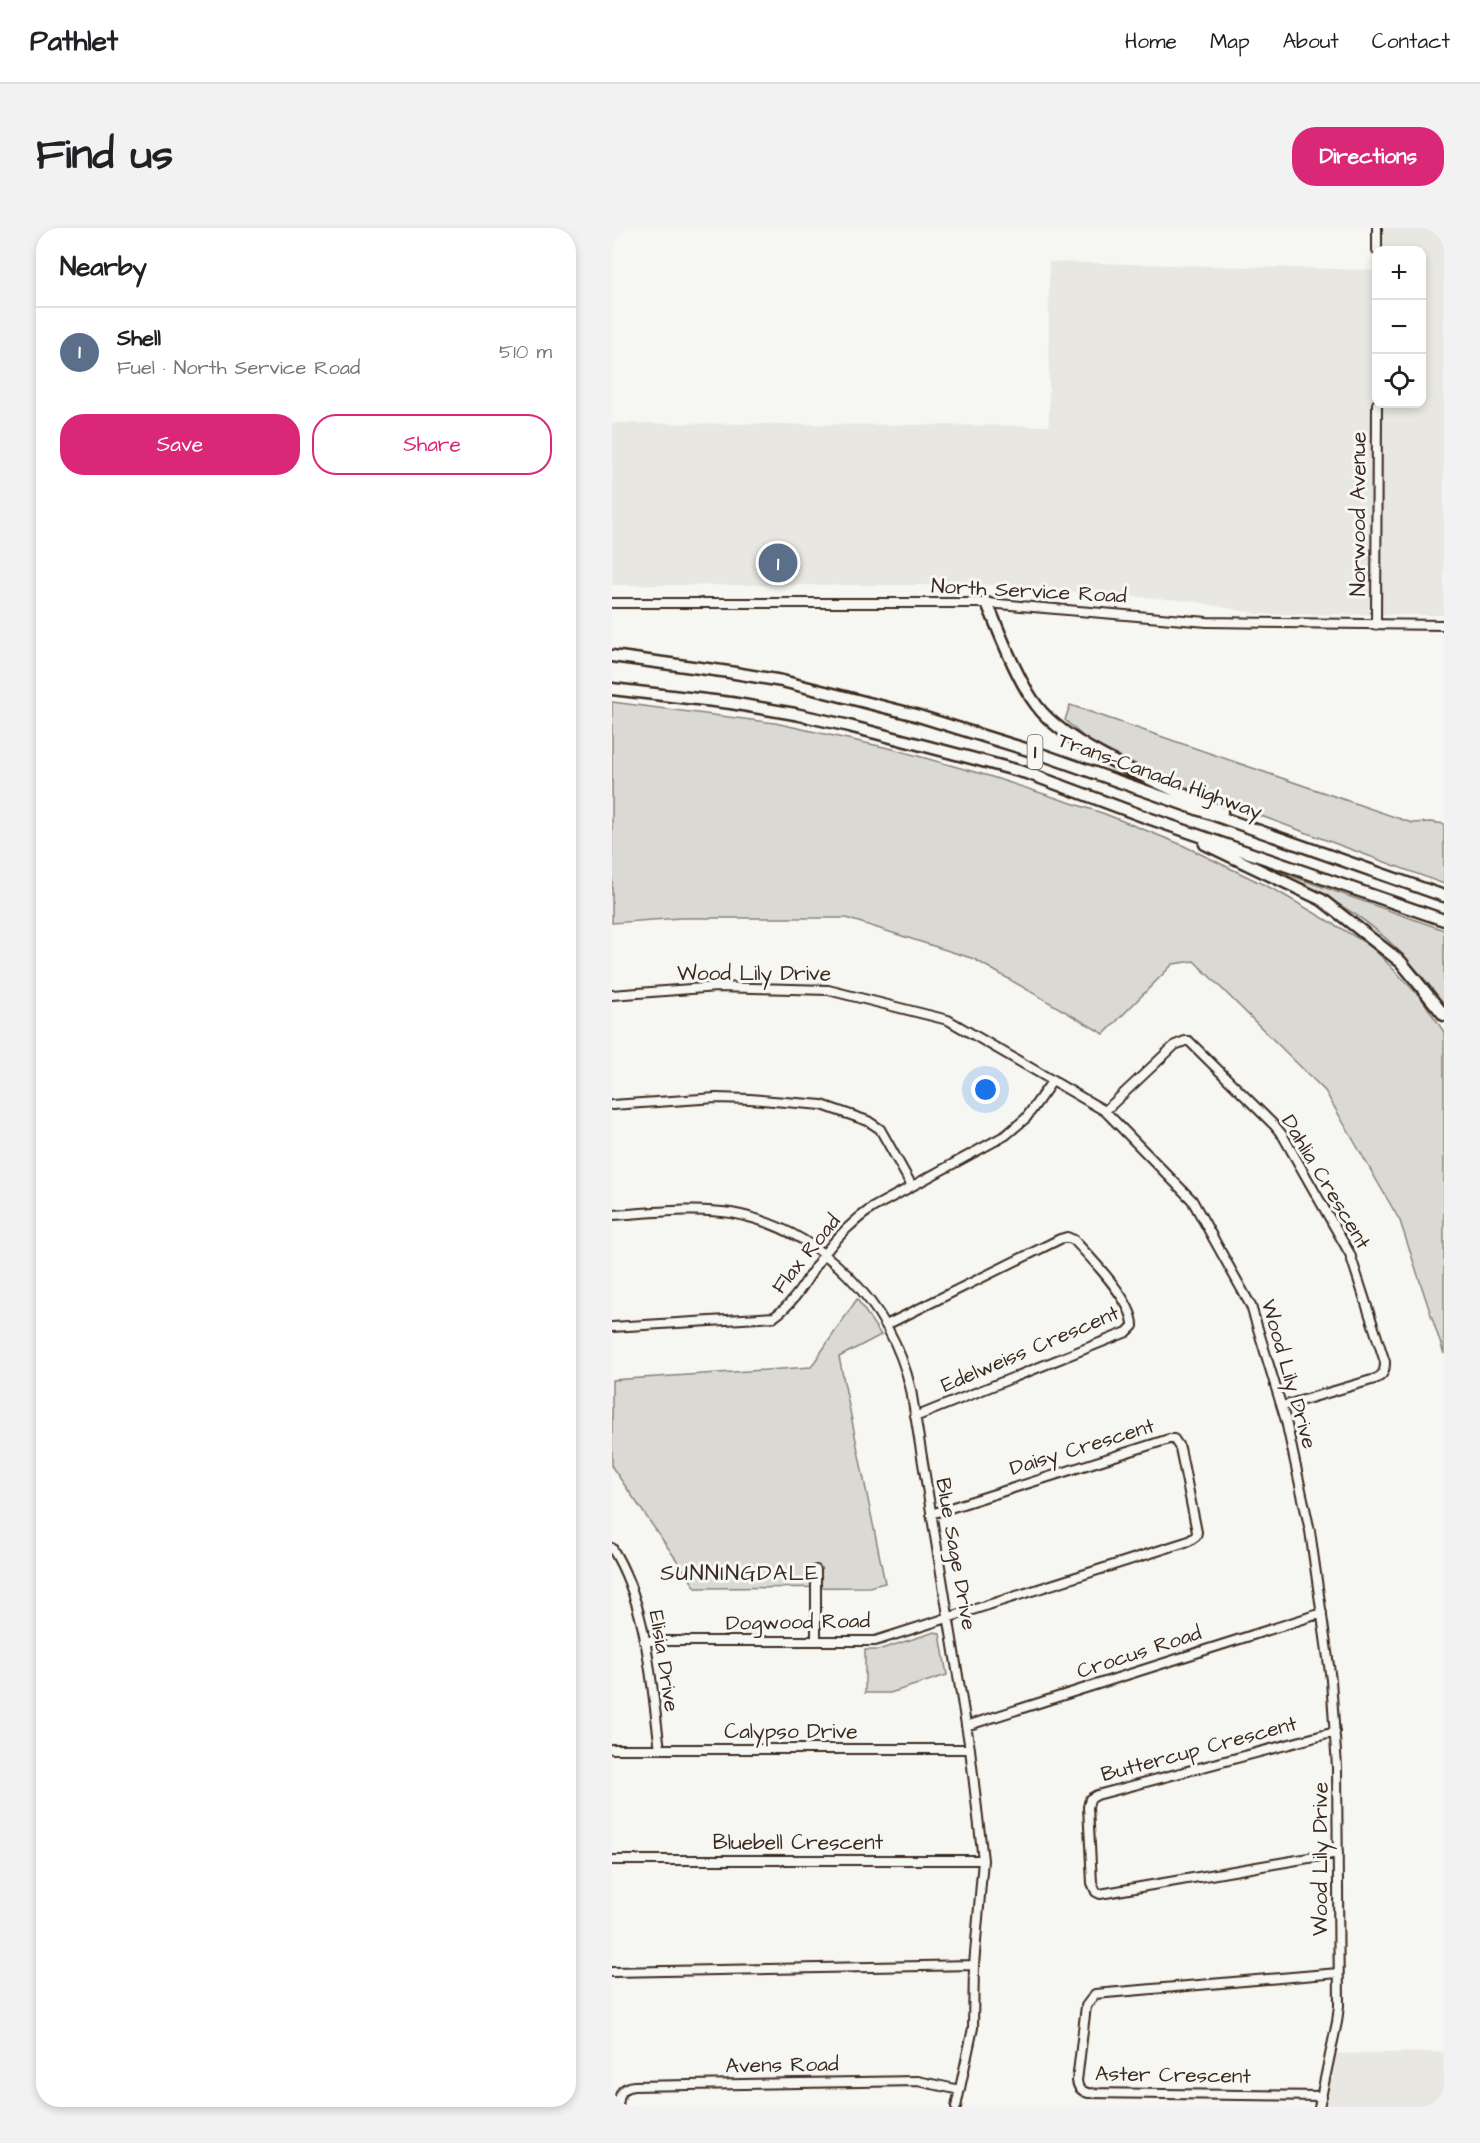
<!DOCTYPE html>
<html lang="en">
<head>
<meta charset="utf-8">
<style>
	body { margin:0; font-family:"Architects Daughter",sans-serif; background:#f2f2f2; color:#202124 }
	.controls { position:absolute; right:18px; top:18px; display:grid; overflow:hidden; border-radius:12px; box-shadow:0 3px 9px #0003 }
	.controls button { width:54px; height:54px; display:grid; place-items:center; padding:0; border:0; border-bottom:2px solid #e0e0e0; background:#fff; color:#202124; font:30px sans-serif }
	.you { position:absolute; left:374px; top:862px; width:21px; height:21px; margin:-15px; border:4px solid #fff; border-radius:50%; background:#1a73e8; box-shadow:0 0 0 9px #1a73e833 }
	.badge { display:grid; place-items:center; width:39px; height:39px; border-radius:50%; background:#db2777; color:#fff; font-size:20px; font-weight:700 }
	.pin { position:absolute; translate:-50% -50%; border:3px solid #fff; box-shadow:0 2px 6px #0006 }
	.list { margin:0; padding:0; list-style:none }
	h2 { display:flex; justify-content:space-between; align-items:center; height:78px; margin:0; padding:0 24px; font-size:26px }
	h2 small { font-size:20px; font-weight:400; color:#757577 }
	.list li { display:grid; grid-template-columns:39px 1fr auto; gap:18px; align-items:center; box-sizing:border-box; height:90px; padding:0 24px; border-top:2px solid #e0e0e0 }
	.list b { display:block; font-size:22px; white-space:nowrap }
	.list p { margin:0; font-size:20px; white-space:nowrap; color:#757577 }
	.list em { font-size:20px; font-style:normal; color:#757577 }
	.actions { display:flex; gap:12px; padding:18px 24px }
	.actions a { flex:1; padding:14px 0; border:2px solid #db2777; border-radius:24px; text-align:center; font-size:21px; color:#db2777 }
	.actions .main { background:#db2777; color:#fff }
	.icon { flex:none; width:33px; height:33px; fill:none; stroke:currentColor; stroke-width:2; stroke-linecap:round; stroke-linejoin:round }
	.map { position:relative; flex:none; width:832px; height:1879px; overflow:hidden; border-radius:24px }
	header { display:flex; align-items:center; gap:36px; box-sizing:border-box; height:84px; padding:0 30px; background:#fff; border-bottom:2px solid #e0e0e0 }
	header strong { font-size:28px }
	nav { display:flex; gap:33px; margin-inline-start:auto; font-size:21px }
	.intro { display:flex; align-items:center; justify-content:space-between; box-sizing:border-box; height:144px; padding:0 36px }
	h1 { margin:0; font-size:42px }
	.button { padding:15px 27px; border-radius:24px; background:#db2777; color:#fff; font-size:21px; font-weight:700 }
	main { display:flex; gap:36px; padding:0 36px }
	aside { flex:1; background:#fff; border-radius:24px; box-shadow:0 3px 9px #0003 }
	.map>svg:first-child { display:block }
</style>
</head>
<body>
<header>
<strong>Pathlet</strong>
<nav><a>Home</a><a>Map</a><a>About</a><a>Contact</a></nav>
</header>
<div class="intro"><h1>Find us</h1><a class="button">Directions</a></div>
<main>
<aside>
<h2>Nearby<small></small></h2>
<ul class="list">
<li><span class="badge" style="background:#5c6f8a">1</span><div><b>Shell</b><p>Fuel · North Service Road</p></div><em>510 m</em></li>
</ul>
<div class="actions"><a class="main">Save</a><a>Share</a></div>
</aside>
<div class="map">
<svg width="832" height="1879" viewBox="0 0 832 1879">
	<rect width="100%" height="100%" fill="#f6f6f2"/>
	<filter id="ink" filterUnits="userSpaceOnUse"><feTurbulence type="fractalNoise" baseFrequency=".0167" numOctaves="2"/><feDisplacementMap in="SourceGraphic" scale="12" xChannelSelector="R" yChannelSelector="G"/><feConvolveMatrix kernelMatrix="1 2 1 2 8 2 1 2 1" color-interpolation-filters="sRGB"/></filter>
	<g filter="url(#ink)">
		<path fill="#e8e7e2" fill-rule="evenodd" d="M761,0h71v387l-185,-1 -68,-13 -202,-16h-377v-162l437,3v-164l324,8zM764,22h46v154h-46z
			M832,1822v57h-125l12,-53 112,-2z"/>
		<path fill="#dad9d3" stroke="#8a8278" stroke-width="1.5" d="M0,474l163,21 118,26 96,27 116,38 75,30 97,47 94,55 51,53 22,33v322l-44,-133 -75,-130 -131,-130 -21,3 -69,70 -130,-75 -128,-41h-166l-68,5z
			M458,477l342,118 19,-1 13,2v60l-250,-93 -65,-30 -42,-21 -22,-20z
			M663,642l169,60v74c-24,-32 -53,-66 -88,-89 -25,-17 -53,-30 -81,-45z
			M245,1071l24,36 -42,22 46,226 -16,4 -173,1 -84,-121v-87l199,-13z
			M323,1404l5,2 7,41 -57,18h-25v-43h13z"/>
		<g fill="none" stroke-linecap="round" stroke-linejoin="round">
			<defs>
				<path id="minor" d="M765,22v-22
					M0,375h375l220,19 237,3
					M764,397l1,-221
					M0,767l105,-8 111,3 120,30 157,91 87,89 59,106 35,115 24,110 21,149 6,87 2,239 -2,16 -18,85
					M0,877l104,-7 34,1 72,6 46,16 12,8 32,57
					M493,883l70,-66 10,-4h4l86,85 8,10 67,118 35,108c0,9 -2,14 -10,17l-92,27
					M0,987c39,-2 80,-8 119,-2 90,16 160,90 180,177l59,359 13,111 -9,105 -1,63 -17,79
					M274,1097l174,-86 7,-2 7,3c16,17 60,62 59,86l-6,6 -212,85
					M0,1099l162,-10c23,-16 34,-41 50,-63 14,-18 29,-33 48,-46l134,-73 20,-17 27,-38
					M0,1320c36,58 39,135 48,201
					M204,1342v71
					M32,1413h231l314,-100 7,-5 1,-4 -17,-84 -6,-9h-5l-238,75
					M354,1498l356,-113
					M723,1504l-238,63 -7,4 -2,8 4,76 4,9 4,2 238,-41
					M0,1521h358
					M0,1632h371
					M0,1744l362,-7
					M710,1868l-234,-3c-7,-2 -10,-5 -11,-12l9,-75 9,-12 243,-21
					M6,1879c1,-12 3,-20 16,-21l284,-5 42,9"/>
				<path id="highway" d="M375,375c13,30 30,77 50,103 33,44 133,81 185,106
					M0,428l117,16 53,9 130,33 123,38 409,144
					M0,461l119,14 64,11 50,11 130,34 55,15 118,44 296,102
					M593,616l117,56 79,62 43,53"/>
			</defs>
			<use href="#minor" stroke="#3b2a1e" stroke-width="12"/>
			<use href="#highway" stroke="#3b2a1e" stroke-width="15"/>
			<use href="#minor" stroke="#f6f6f2" stroke-width="8"/>
			<use href="#highway" stroke="#f6f6f2" stroke-width="10"/>
		</g>
	</g>
	<g text-anchor="middle" dominant-baseline="central" stroke-width="6" stroke-linejoin="round" paint-order="stroke">
		<rect fill="#f6f6f2" stroke="#73675e" stroke-width="1.5" x="415.5" y="507" width="15" height="34" rx="4.5"/>
		<g font-size="20" font-weight="bold" fill="#3b2a1e">
			<text x="423" y="524">1</text>
		</g>
		<g font-size="21" fill="#3b2a1e" stroke="#f6f6f2">
			<text transform="translate(746 286) rotate(-90)">Norwood Avenue</text>
			<text transform="translate(417 363) rotate(3)">North Service Road</text>
			<text transform="translate(548 548) rotate(20)">Trans-Canada Highway</text>
			<text x="142" y="745">Wood Lily Drive</text>
			<text transform="translate(714 954) rotate(59)">Dahlia Crescent</text>
			<text transform="translate(194 1026) rotate(-51)">Flax Road</text>
			<text transform="translate(418 1121) rotate(-23)">Edelweiss Crescent</text>
			<text transform="translate(677 1146) rotate(74)">Wood Lily Drive</text>
			<text transform="translate(470 1219) rotate(-17)">Daisy Crescent</text>
			<text transform="translate(344 1326) rotate(80)">Blue Sage Drive</text>
			<text transform="translate(186 1394) rotate(-1)">Dogwood Road</text>
			<text transform="translate(527 1424) rotate(-18)">Crocus Road</text>
			<text transform="translate(52 1433) rotate(81)">Elisia Drive</text>
			<text x="179" y="1503">Calypso Drive</text>
			<text transform="translate(587 1521) rotate(-15)">Buttercup Crescent</text>
			<text x="186" y="1614">Bluebell Crescent</text>
			<text transform="translate(708 1631) rotate(-90)">Wood Lily Drive</text>
			<text transform="translate(170 1837) rotate(-1)">Avens Road</text>
			<text transform="translate(561 1847) rotate(1)">Aster Crescent</text>
		</g>
		<g font-size="22" letter-spacing="1.5" fill="#3b2a1e" stroke="#f6f6f2">
			<text x="128" y="1345">SUNNINGDALE</text>
		</g>
	</g>
</svg>
<div class="controls">
<button>+</button>
<button>−</button>
<button><svg class="icon" aria-label="locate" viewBox="0 0 24 24"><circle cx="12" cy="12" r="6"/><path d="M12 2v4M12 18v4M2 12h4M18 12h4"/></svg></button>
</div>
<div class="you"></div>
<div class="pin badge" style="left:166px;top:335px;background:#5c6f8a">1</div>
</div>
</main>
</body>
</html>
